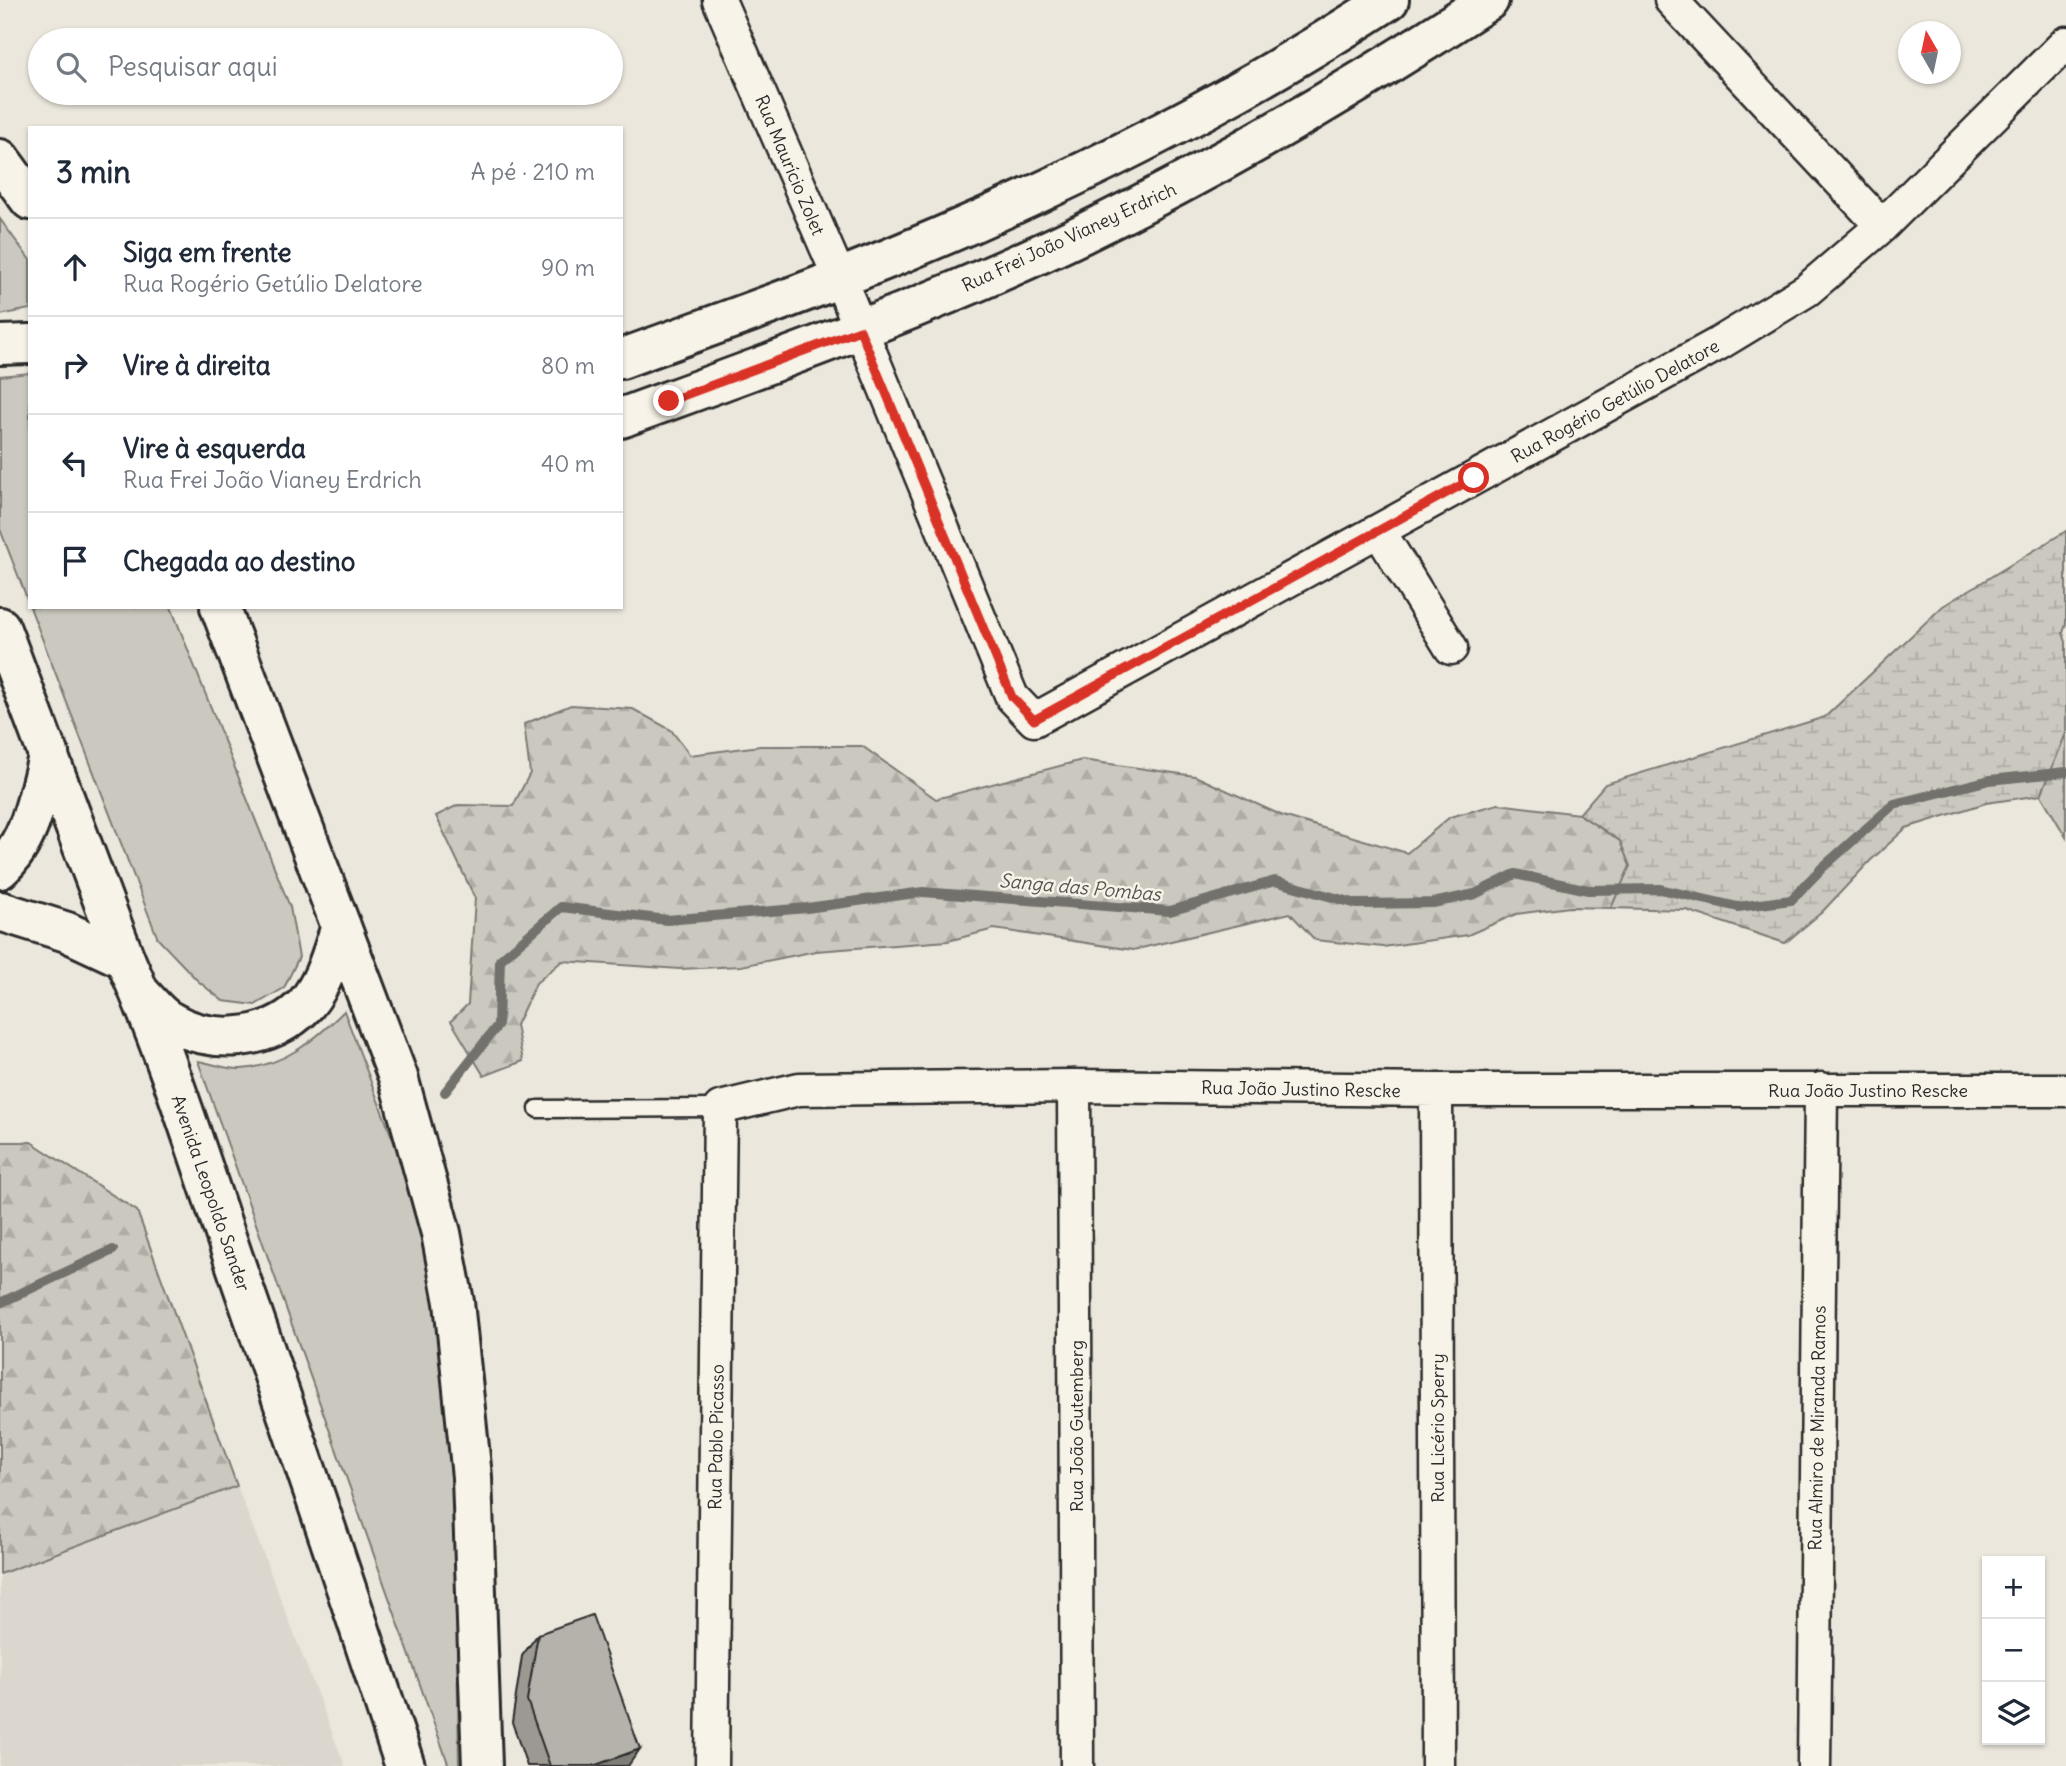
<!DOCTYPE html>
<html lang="pt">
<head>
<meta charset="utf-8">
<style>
	body { margin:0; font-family:Delius,sans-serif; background:#f6f6f7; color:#1f2937 }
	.controls { position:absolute; right:21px; bottom:21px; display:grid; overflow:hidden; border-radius:0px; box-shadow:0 2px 5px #0004 }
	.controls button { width:63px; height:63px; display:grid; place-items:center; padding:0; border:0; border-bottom:2px solid #e0e1e3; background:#fff; color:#1f2937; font:35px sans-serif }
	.compass { position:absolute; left:1898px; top:21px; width:63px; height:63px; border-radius:50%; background:#fff; box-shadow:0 2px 5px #0004; rotate:351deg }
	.stop { position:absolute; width:21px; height:21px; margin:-16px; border:5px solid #d93025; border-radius:50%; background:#fff }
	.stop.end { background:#d93025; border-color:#fff; box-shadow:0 2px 7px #0008 }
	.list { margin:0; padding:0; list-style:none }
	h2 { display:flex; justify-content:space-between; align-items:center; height:91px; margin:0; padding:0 28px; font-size:30px }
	h2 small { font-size:23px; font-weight:400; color:#747a83 }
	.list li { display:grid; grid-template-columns:46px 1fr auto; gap:21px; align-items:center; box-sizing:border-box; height:98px; padding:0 28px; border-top:2px solid #e0e1e3 }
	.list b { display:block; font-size:26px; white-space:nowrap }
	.list p { margin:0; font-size:23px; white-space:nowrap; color:#747a83 }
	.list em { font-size:23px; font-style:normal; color:#747a83 }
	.icon { flex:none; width:38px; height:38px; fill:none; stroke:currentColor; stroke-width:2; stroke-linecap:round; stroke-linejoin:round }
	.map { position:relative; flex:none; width:2066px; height:1766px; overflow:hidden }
	.search { position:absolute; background:#fff; box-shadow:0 2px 5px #0004; left:28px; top:28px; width:595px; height:77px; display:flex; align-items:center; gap:18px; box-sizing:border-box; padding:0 24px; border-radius:38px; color:#747a83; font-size:26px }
	.panel { position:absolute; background:#fff; box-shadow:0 2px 5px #0004; left:28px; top:126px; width:595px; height:483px; border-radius:0px }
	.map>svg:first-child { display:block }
</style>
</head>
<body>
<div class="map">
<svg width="2066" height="1766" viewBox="0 0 2066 1766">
	<defs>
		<pattern id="forest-firs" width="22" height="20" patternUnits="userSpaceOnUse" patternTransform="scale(1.75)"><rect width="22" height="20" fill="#cbc8bf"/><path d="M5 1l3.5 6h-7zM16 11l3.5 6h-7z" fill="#aeaca4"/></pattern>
		<pattern id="wetland-marsh" width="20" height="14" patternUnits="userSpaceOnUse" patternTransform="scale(1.75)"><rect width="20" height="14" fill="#cbc8bf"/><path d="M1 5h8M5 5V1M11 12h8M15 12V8" fill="none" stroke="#aeaca4"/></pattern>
	</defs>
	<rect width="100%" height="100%" fill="#ebe7dd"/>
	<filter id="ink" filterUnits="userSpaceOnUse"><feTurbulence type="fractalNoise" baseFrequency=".0143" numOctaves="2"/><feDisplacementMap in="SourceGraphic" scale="14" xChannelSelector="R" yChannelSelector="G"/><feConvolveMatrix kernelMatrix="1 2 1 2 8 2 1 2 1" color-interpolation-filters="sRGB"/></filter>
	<g filter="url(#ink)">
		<path fill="#dbd7ce" d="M237,1486l108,280h-345v-192z"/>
		<path fill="#cbc8bf" stroke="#7b7a75" stroke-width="2" d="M0,219l30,41v49l-30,6z
			M30,373v233l-30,-77v-153z
			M30,607h141l119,300 9,50 -15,31 -29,17 -32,-4 -25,-20 -40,-42z
			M344,1011l68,179 17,64 21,160 6,156 3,196h-10l-251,-705c13,2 30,9 43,8 43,-3 74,-29 103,-58z"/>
		<path fill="url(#forest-firs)" stroke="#7b7a75" stroke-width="2" d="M571,705l62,4 38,21 19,25 70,-9h102l74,53 146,-39 113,16 88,40 124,37 43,-36 48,-13 81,10 41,27 11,26 -20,41 -41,-1 -54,7 -48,21 -85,12 -68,-7 -25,-27 -157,37 -139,-21 -46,12 -132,10 -75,15 -61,3 -118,-8 -26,22 -20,42 7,36 -39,15 -33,-55 17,-17 7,-106 -39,-82 22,-11 55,1 17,-33 -6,-49z
			M2066,733v104l-25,-42z
			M0,1142h31l106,69 100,275 -237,88z"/>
		<path fill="url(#wetland-marsh)" stroke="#7b7a75" stroke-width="2" d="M2066,531v93l-3,9 3,9v91l-25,62 -55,8 -80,25 -36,33 -48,51 -37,31 -99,-33 -75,-2 19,-42 -10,-25 -41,-27 26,-30 220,-67 118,-111z"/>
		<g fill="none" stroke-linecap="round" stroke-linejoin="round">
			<path stroke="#72716c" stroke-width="10" d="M445,1092l53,-67 2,-65 61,-53 106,13 140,-12 116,-16 247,19 105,-30 82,23 76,-1 42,-9 40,-20 73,16 72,-1 78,18 53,-7 31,-32 72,-64 96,-24 76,-8
				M0,1303l113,-53"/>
			<defs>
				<path id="lane" d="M538,1109l182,-1"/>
				<path id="street" d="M719,0l121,279 172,418 22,23 684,-376 89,-54 75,-64 184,-183
					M1671,0l211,226
					M1379,531l72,117
					M1074,1086l3,680
					M1436,1090l2,676
					M712,1766l8,-658 79,-19 275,-3 362,4h630
					M1814,1766l7,-677"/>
				<path id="secondary" d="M621,359c73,-27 147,-52 219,-81 191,-75 377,-166 549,-278
					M621,418c156,-57 312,-112 461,-184 141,-69 276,-148 407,-234
					M0,869c32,-29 38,-76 49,-116
					M0,911l67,21 58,27"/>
				<path id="highway" d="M0,159l30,41
					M0,345l30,-1
					M220,607l178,470 43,156 13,69 18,175 10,289
					M0,627l125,332c43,98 75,202 110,304 58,167 115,335 170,503
					M141,994c8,8 17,20 27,26 42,26 103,22 138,-16 19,-22 26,-51 35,-78"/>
			</defs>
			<use href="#lane" stroke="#2b2b2b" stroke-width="21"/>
			<use href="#street" stroke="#2b2b2b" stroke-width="37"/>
			<use href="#secondary" stroke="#2b2b2b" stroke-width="44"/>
			<use href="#highway" stroke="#2b2b2b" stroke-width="44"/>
			<use href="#lane" stroke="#f7f3e8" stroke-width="16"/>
			<use href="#street" stroke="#f7f3e8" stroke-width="32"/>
			<use href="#secondary" stroke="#f7f3e8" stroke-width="38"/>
			<use href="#highway" stroke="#f7f3e8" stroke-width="38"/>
		</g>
		<path fill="#9c9993" stroke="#2b2b2b" stroke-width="2" d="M538,1634l90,132h-101l-15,-44 10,-66z"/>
		<path fill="#7f7d78" stroke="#2b2b2b" stroke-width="2" d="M640,1749l-12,17h-35z"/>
		<path fill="#b5b2ab" stroke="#2b2b2b" stroke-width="2" d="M592,1615l48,134 -47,17h-43l-23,-66 11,-66z"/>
	</g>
	<g fill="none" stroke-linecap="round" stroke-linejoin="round" filter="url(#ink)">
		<path stroke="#d93025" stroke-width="9" d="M669,401l191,-71 152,367 22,23 440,-242"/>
	</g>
	<g text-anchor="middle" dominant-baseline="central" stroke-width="5" stroke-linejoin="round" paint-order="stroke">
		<g font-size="18" fill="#2b2b2b" stroke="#f7f3e8">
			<text transform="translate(790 165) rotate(67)">Rua Maurício Zolet</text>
			<text transform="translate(1069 237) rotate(-25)">Rua Frei João Vianey Erdrich</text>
			<text transform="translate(1615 401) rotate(-29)">Rua Rogério Getúlio Delatore</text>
			<text transform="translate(1301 1089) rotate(1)">Rua João Justino Rescke</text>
			<text x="1868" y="1090">Rua João Justino Rescke</text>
			<text transform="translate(211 1193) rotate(71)">Avenida Leopoldo Sander</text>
			<text transform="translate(1076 1426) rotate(-90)">Rua João Gutemberg</text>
			<text transform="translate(1437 1428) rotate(-90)">Rua Licério Sperry</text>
			<text transform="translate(1817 1428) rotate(-89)">Rua Almiro de Miranda Ramos</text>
			<text transform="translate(716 1437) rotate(-89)">Rua Pablo Picasso</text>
		</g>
		<g font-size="19" font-style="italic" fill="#555451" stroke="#f7f3e8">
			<text transform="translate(1080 887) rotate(5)">Sanga das Pombas</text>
		</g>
	</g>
</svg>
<div class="controls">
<button>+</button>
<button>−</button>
<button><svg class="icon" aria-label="layers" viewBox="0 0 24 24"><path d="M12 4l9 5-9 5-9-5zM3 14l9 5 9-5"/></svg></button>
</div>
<svg class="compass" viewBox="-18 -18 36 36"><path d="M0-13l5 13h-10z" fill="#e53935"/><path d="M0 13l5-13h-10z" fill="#747a83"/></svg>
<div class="stop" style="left:1474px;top:478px"></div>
<div class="stop end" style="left:669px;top:401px"></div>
<div class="search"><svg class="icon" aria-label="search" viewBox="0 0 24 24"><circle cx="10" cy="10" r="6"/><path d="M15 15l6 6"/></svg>Pesquisar aqui</div>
<section class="panel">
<h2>3 min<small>A pé · 210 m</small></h2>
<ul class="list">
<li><svg class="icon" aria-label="ahead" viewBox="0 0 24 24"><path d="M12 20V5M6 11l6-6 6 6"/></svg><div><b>Siga em frente</b><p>Rua Rogério Getúlio Delatore</p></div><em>90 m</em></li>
<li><svg class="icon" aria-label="right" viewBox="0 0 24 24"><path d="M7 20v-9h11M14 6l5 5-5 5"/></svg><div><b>Vire à direita</b></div><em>80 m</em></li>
<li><svg class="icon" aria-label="left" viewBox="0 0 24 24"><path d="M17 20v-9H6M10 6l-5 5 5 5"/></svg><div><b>Vire à esquerda</b><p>Rua Frei João Vianey Erdrich</p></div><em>40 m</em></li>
<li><svg class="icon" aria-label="arrive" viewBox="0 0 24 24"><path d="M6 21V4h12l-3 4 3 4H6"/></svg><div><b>Chegada ao destino</b></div></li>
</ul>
</section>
</div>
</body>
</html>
